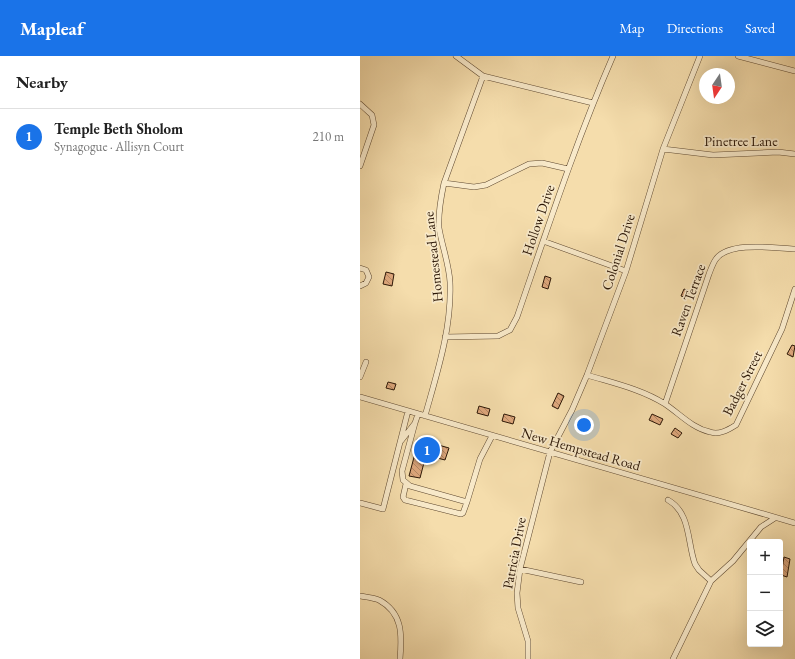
<!DOCTYPE html>
<html lang="en">
<head>
<meta charset="utf-8">
<style>
	body { margin:0; font-family:"EB Garamond",serif; background:#f2f2f2; color:#222 }
	.controls { position:absolute; right:12px; bottom:12px; display:grid; overflow:hidden; border-radius:4px; box-shadow:0 4px 16px #0002 }
	.controls button { width:36px; height:36px; display:grid; place-items:center; padding:0; border:0; border-bottom:1px solid #e0e0e0; background:#fff; color:#222; font:20px sans-serif }
	.compass { position:absolute; left:339px; top:12px; width:36px; height:36px; border-radius:50%; background:#fff; box-shadow:0 4px 16px #0002; rotate:193deg }
	.you { position:absolute; left:224px; top:369px; width:14px; height:14px; margin:-10px; border:3px solid #fff; border-radius:50%; background:#1a73e8; box-shadow:0 0 0 6px #1a73e833 }
	.badge { display:grid; place-items:center; width:26px; height:26px; border-radius:50%; background:#1a73e8; color:#fff; font-size:13px; font-weight:700 }
	.pin { position:absolute; translate:-50% -50%; border:2px solid #fff; box-shadow:0 1px 4px #0006 }
	.list { margin:0; padding:0; list-style:none }
	h2 { display:flex; justify-content:space-between; align-items:center; height:52px; margin:0; padding:0 16px; font-size:17px }
	h2 small { font-size:13px; font-weight:400; color:#767676 }
	.list li { display:grid; grid-template-columns:26px 1fr auto; gap:12px; align-items:center; box-sizing:border-box; height:56px; padding:0 16px; border-top:1px solid #e0e0e0 }
	.list b { display:block; font-size:15px; white-space:nowrap }
	.list p { margin:0; font-size:13px; white-space:nowrap; color:#767676 }
	.list em { font-size:13px; font-style:normal; color:#767676 }
	.icon { flex:none; width:22px; height:22px; fill:none; stroke:currentColor; stroke-width:2; stroke-linecap:round; stroke-linejoin:round }
	.map { position:relative; flex:none; width:435px; height:603px; overflow:hidden }
	header { display:flex; align-items:center; gap:24px; box-sizing:border-box; height:56px; padding:0 20px; background:#1a73e8; color:#fff }
	header strong { font-size:19px }
	nav { display:flex; gap:22px; margin-inline-start:auto; font-size:14px }
	main { display:flex }
	aside { flex:1; background:#fff }
	.map>svg:first-child { display:block }
</style>
</head>
<body>
<header>
<strong>Mapleaf</strong>
<nav><a>Map</a><a>Directions</a><a>Saved</a></nav>
</header>
<main>
<aside>
<h2>Nearby<small></small></h2>
<ul class="list">
<li><span class="badge">1</span><div><b>Temple Beth Sholom</b><p>Synagogue · Allisyn Court</p></div><em>210 m</em></li>
</ul>
</aside>
<div class="map">
<svg width="435" height="603" viewBox="0 0 435 603">
	<defs>
		<pattern id="building-back-hatch" width="6" height="6" patternUnits="userSpaceOnUse"><rect width="6" height="6" fill="#dfa87d"/><path d="M-1 5l2 2M0 0l6 6M5-1l2 2" fill="none" stroke="#b58864"/></pattern>
	</defs>
	<rect width="100%" height="100%" fill="#f5ddac"/>
	<filter id="stains"><feTurbulence type="fractalNoise" baseFrequency=".005" numOctaves="4"/><feColorMatrix values="0 0 0 0 .2 0 0 0 0 .09 0 0 0 0 .02 0 0 0 .5 -.17"/></filter>
	<radialGradient id="worn" r=".72"><stop offset=".6" stop-color="#630" stop-opacity="0"/><stop offset="1" stop-color="#630" stop-opacity=".3"/></radialGradient>
	<path fill="url(#building-back-hatch)" stroke="#2b1606" d="M26,216l8,2 -2,12 -9,-2z
		M185,220l6,2 -3,11 -6,-2z
		M324,233l6,2 -3,7 -6,-2z
		M432,289l3,1 -2,11 -6,-3z
		M28,326l8,2 -2,6 -8,-2z
		M198,337l6,3 -6,13 -6,-3z
		M119,350l11,3 -2,7 -11,-3z
		M144,358l11,3 -2,7 -11,-3z
		M292,358l11,5 -3,6 -11,-5z
		M315,372l7,5 -4,5 -7,-4z
		M57,383l32,9 -4,12 -19,-5 -6,23 -11,-2 8,-30 -2,-1z
		M424,501l6,2 -3,18 -6,-2z"/>
	<g fill="none" stroke-linecap="round" stroke-linejoin="round">
		<defs>
			<path id="minor" d="M96,0l27,20 110,27
				M378,0l57,15
				M0,48l12,11 2,10 -14,41
				M303,93l50,6 65,-3 17,2
				M84,127l30,4 12,-2 43,-21 13,-1 26,6
				M183,185l83,30
				M0,212l6,2 3,7 -3,6 -6,3
				M85,281l53,-1 12,-6 7,-13c30,-87 59,-176 96,-261
				M227,319c26,8 54,14 78,29 15,10 27,24 45,28 9,3 18,-2 26,-7l46,-96 13,-40
				M0,321l6,-15
				M0,341l435,126
				M305,348l44,-130c2,-5 4,-11 7,-15 13,-18 58,-11 79,-10
				M65,360c12,-43 27,-88 25,-134 -1,-18 -8,-36 -11,-54 -1,-15 2,-31 5,-45l39,-107
				M41,385l14,-18 3,-9
				M46,428l-3,13 2,3 56,14 2,-1 4,-11 -57,-16 -7,-6 -1,-9 13,-48
				M308,444c23,13 19,42 27,64l4,6 12,11
				M107,446l13,-43 12,-23
				M0,447l23,6 25,-98
				M160,513l61,13
				M0,540c6,1 14,2 19,4 24,13 23,35 21,59
				M168,603v-18l-10,-33 -1,-15 3,-24 30,-117 22,-42 15,-35 39,-104 37,-122 37,-93
				M313,603l38,-78 22,-20 28,-34 14,-9"/>
		</defs>
		<use href="#minor" stroke="#5e4830" stroke-width="6"/>
		<use href="#minor" stroke="#f8e9c9" stroke-width="5"/>
	</g>
	<g text-anchor="middle" dominant-baseline="central" stroke-width="3.5" stroke-linejoin="round" paint-order="stroke">
		<g font-size="14" fill="#2b1606" stroke="#f8e9c9">
			<text x="381" y="85">Pinetree Lane</text>
			<text transform="translate(178 164) rotate(-71)">Hollow Drive</text>
			<text transform="translate(258 196) rotate(-72)">Colonial Drive</text>
			<text transform="translate(73 201) rotate(-96)">Homestead Lane</text>
			<text transform="translate(328 244) rotate(-70)">Raven Terrace</text>
			<text transform="translate(382 327) rotate(-63)">Badger Street</text>
			<text transform="translate(221 393) rotate(16)">New Hempstead Road</text>
			<text transform="translate(154 497) rotate(-79)">Patricia Drive</text>
		</g>
	</g>
	<rect width="100%" height="100%" filter="url(#stains)"/>
	<rect width="100%" height="100%" fill="url(#worn)"/>
</svg>
<div class="controls">
<button>+</button>
<button>−</button>
<button><svg class="icon" aria-label="layers" viewBox="0 0 24 24"><path d="M12 4l9 5-9 5-9-5zM3 14l9 5 9-5"/></svg></button>
</div>
<svg class="compass" viewBox="-18 -18 36 36"><path d="M0-13l5 13h-10z" fill="#e53935"/><path d="M0 13l5-13h-10z" fill="#767676"/></svg>
<div class="you"></div>
<div class="pin badge" style="left:67px;top:394px">1</div>
</div>
</main>
</body>
</html>
